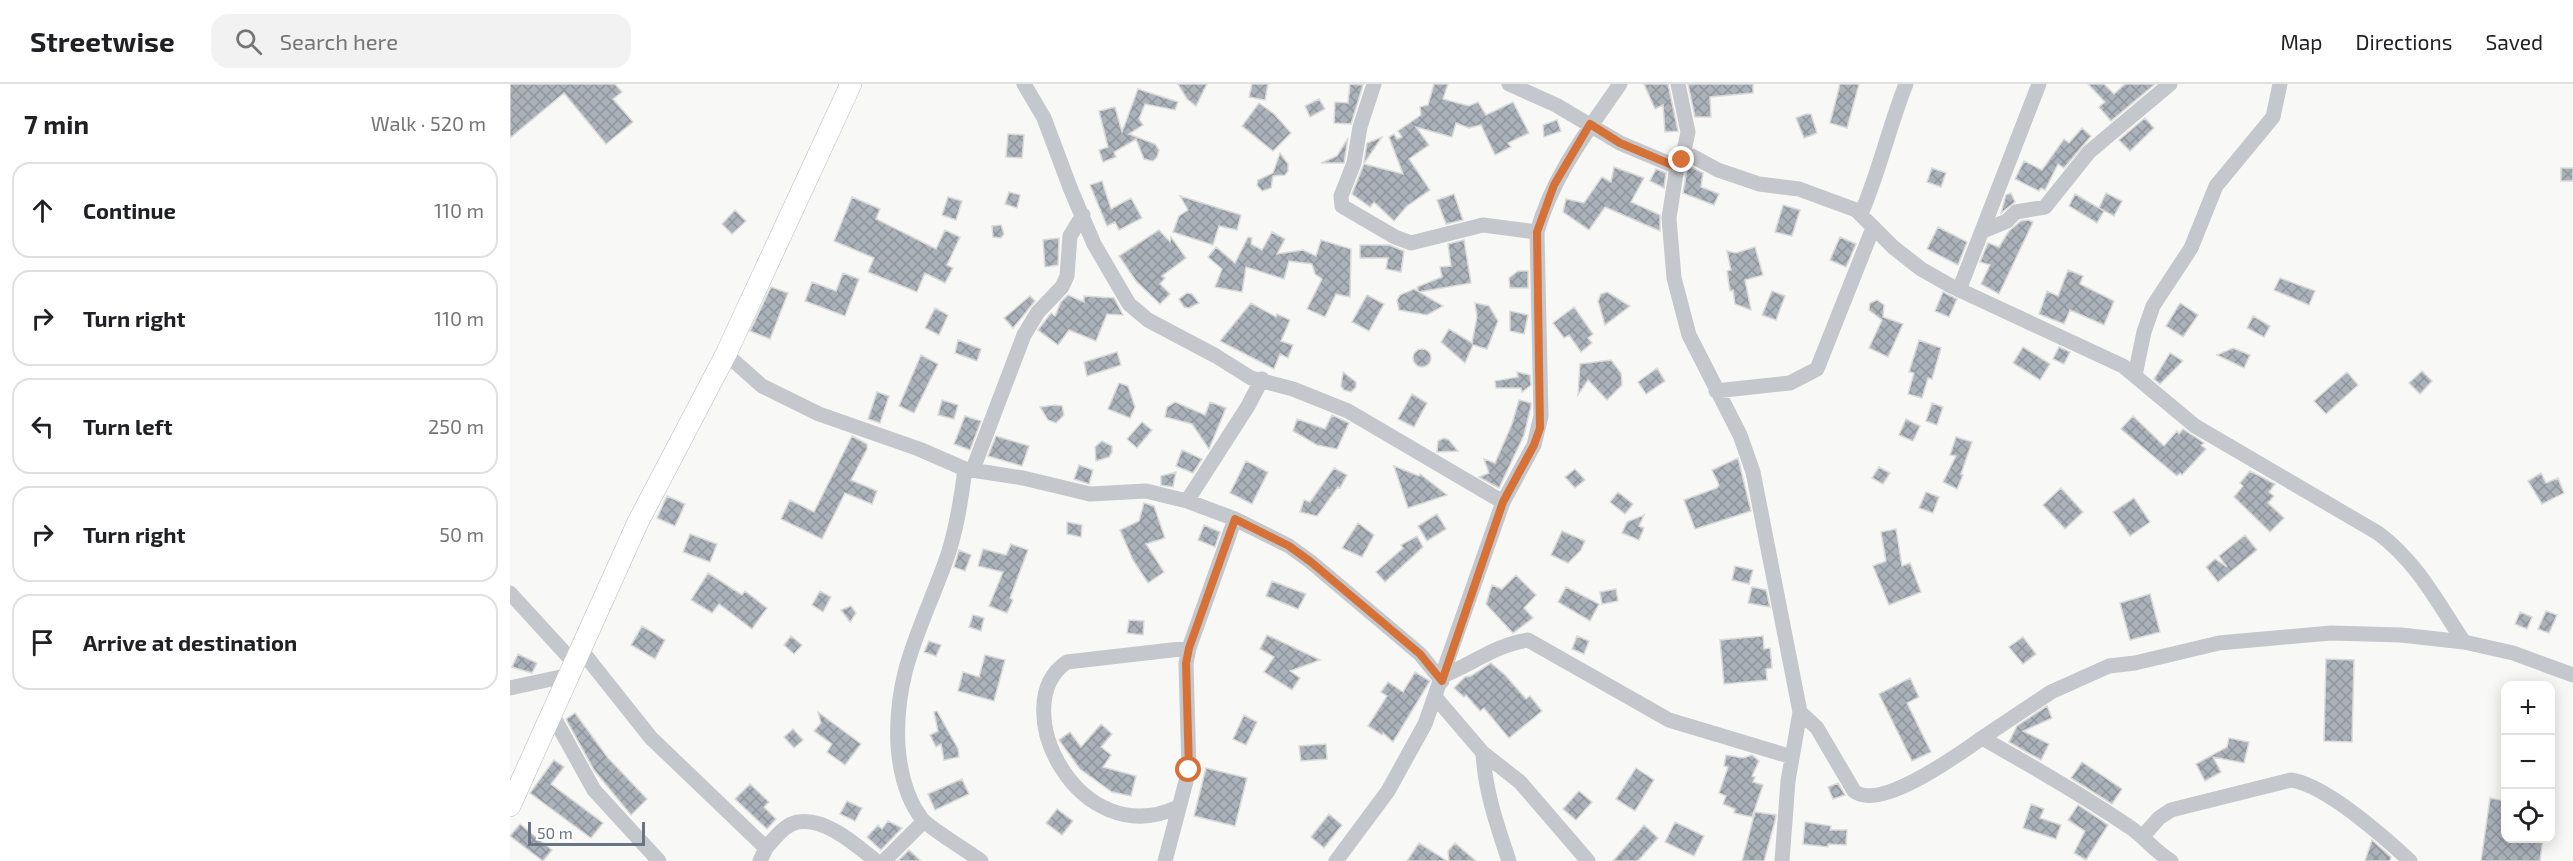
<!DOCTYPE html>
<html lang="en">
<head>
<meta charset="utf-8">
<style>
	body { margin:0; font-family:"Exo 2",sans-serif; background:#f2f2f2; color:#202124 }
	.controls { position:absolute; right:18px; bottom:18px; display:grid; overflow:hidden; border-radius:12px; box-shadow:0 3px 15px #0003 }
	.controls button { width:54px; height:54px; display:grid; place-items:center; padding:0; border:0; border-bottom:2px solid #e0e0e0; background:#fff; color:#202124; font:30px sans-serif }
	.scale { position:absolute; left:18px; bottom:15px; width:117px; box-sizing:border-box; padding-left:6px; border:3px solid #697584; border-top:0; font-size:16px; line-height:21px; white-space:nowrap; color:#697584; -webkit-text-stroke:4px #fff; paint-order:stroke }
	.stop { position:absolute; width:18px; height:18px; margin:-14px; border:4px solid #d67138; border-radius:50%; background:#fff }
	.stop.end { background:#d67138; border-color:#fff; box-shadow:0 2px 6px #0008 }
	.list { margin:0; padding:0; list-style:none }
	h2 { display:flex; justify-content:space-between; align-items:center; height:78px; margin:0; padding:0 24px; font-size:26px }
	h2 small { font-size:20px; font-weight:400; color:#757577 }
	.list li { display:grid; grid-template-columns:39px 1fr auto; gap:18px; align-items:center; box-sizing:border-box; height:96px; margin:0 12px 12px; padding:0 12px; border:2px solid #e0e0e0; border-radius:18px }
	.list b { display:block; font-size:22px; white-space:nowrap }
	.list em { font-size:20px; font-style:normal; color:#757577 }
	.icon { flex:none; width:33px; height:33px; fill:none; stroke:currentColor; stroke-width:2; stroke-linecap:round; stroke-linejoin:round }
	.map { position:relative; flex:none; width:2063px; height:777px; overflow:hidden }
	header { display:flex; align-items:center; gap:36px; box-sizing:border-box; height:84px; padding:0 30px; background:#fff; border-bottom:2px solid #e0e0e0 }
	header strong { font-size:28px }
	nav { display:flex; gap:33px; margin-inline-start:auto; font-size:21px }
	.search { width:420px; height:54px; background:#f2f2f2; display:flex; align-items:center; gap:15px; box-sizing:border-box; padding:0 21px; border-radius:18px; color:#757577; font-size:22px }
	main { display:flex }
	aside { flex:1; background:#fff }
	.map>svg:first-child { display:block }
</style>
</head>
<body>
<header>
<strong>Streetwise</strong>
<div class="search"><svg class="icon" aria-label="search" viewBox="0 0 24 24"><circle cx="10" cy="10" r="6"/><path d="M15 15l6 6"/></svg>Search here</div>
<nav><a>Map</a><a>Directions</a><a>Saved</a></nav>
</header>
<main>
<aside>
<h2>7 min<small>Walk · 520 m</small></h2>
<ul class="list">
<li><svg class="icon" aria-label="ahead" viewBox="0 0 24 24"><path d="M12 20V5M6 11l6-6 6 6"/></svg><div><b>Continue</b></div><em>110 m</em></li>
<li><svg class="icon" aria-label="right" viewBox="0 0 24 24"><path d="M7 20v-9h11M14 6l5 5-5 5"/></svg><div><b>Turn right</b></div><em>110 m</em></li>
<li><svg class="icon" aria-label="left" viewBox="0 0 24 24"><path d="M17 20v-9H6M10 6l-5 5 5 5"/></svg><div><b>Turn left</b></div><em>250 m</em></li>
<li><svg class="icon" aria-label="right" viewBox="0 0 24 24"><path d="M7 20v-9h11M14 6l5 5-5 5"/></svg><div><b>Turn right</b></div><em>50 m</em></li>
<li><svg class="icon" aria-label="arrive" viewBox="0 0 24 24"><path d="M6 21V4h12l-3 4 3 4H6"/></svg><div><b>Arrive at destination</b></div></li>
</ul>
</aside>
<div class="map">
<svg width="2063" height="777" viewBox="0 0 2063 777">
	<defs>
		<pattern id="building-cross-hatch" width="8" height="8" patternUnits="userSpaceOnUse" patternTransform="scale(1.5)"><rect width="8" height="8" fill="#abb1b8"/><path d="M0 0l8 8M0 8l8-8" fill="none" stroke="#8f959b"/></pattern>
	</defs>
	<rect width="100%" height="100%" fill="#f8f8f6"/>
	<path fill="url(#building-cross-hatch)" stroke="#dadad8" stroke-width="1.5" d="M0,0h105l7,8 -9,7 20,23 -27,22 -42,-51 -54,45z
		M668,0h29l-11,22 -9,-7z
		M742,0h16l-3,16 -16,-3z
		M840,0l13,1 -12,39 -17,-1 1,-21 13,1z
		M924,0h14l-5,15 26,7 9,-4 8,13 27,-13 16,31 -21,10 3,4 -16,8 -14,-30 -12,3 -13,-5 -4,14 -36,-10 13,18 -20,14 21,31 -23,16 -13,15 -20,-19 -4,5 -18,-13 12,-30 39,10 -14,-37 5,-3 3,5 5,-2 -4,-6 23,-16 -1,-8 8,-2z
		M1134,0h24l10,47 -13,1 -2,-27 -8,4z
		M1178,0h65v9l-43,4 1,20h-16z
		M1330,0h19l-12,44 -17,-5z
		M1578,0h16l10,10 11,-10h30l-44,37 -12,-14 6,-5z
		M628,5l40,13 -3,8 -30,-6 -6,15 4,6 -14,9 26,10 4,6 -2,7 -4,4 -9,-2 -8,-20 -22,13 2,5 -13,5 -4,-12 9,-3 -9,-36 16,-4 7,25z
		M809,15l6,10 -15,8 -5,-11z
		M749,19l15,11 17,19 -18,18 -31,-25z
		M1296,30h5l6,19 -13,5 -8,-20z
		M1635,34l9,10 -24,23 -11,-11z
		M1047,36l4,11 -17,6 -1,-12z
		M1572,44l9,8 -27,32 -6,-4 -13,26 -4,-2 -2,3 -24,-12 9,-18 18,9 22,-31 5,4z
		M498,50l16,1 -2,23 -16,-1z
		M872,53l-17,25h-1l3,-19z
		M838,54l-4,25h-23l16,-7z
		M770,69l8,11v7l-3,4 -12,1 -2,12 -9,3 -5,-6 1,-5 15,-7z
		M1104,83l30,11 -13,24 29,13v16l-55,-24 -16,23 -26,-18 3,-13 18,4 18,-26 9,5z
		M1181,83l12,6 -2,14 18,7 -5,11 -31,-12 4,-23z
		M1422,84l14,5 -5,14 -14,-5z
		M2051,84h12v13h-12z
		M1146,85l10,4 -2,15 -14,-7z
		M592,97l9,28 20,-11 11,20 -23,12 -4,-8 -8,4 -17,-41z
		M499,108l11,3 -3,13 -12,-4z
		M1501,109l4,9 -14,11 5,-18z
		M1596,109l16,8 -8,15 -15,-8z
		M944,110l9,26 -17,4 -9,-24z
		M1565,110l29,17 -7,12 -28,-17z
		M670,112l61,19 -4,15 -18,-4 -6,19 -40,-13 6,-16 9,-6z
		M342,113l28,12 -4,10 60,30 9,-19 15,7 -13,28 6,3 -8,15 -20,-10 -8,19 -49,-20 6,-14 -40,-17z
		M438,113l14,4 -6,19 -14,-5z
		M1273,121l17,5 -8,26 -17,-4z
		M225,126l11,11 -14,13 -10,-10z
		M1518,136l5,2 -34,72 -18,-10 9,-19 -10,-3 8,-19 11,4 10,-16 12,-10z
		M491,141l3,9 -3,4 -8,-1 -1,-11z
		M1428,143l29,15 -9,23 -31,-16z
		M649,146l11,12 1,-5 15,21 -24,18 3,2 -5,6 10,10 -10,10 -24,-23 -17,-25z
		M762,148l13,7 -8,15 26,-4 13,6 5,-16 30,9 -1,48 -14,-3 -11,23 -18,-8 15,-30 -7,-5 -3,-10 -23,-3 -5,18 -38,-12 -4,25 -27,-5 7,-18 -14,-12 8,-10 19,16 13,-26 4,1 -1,6 11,6z
		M1330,153l16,7 -10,23 -16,-7z
		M549,154l-1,27 -13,2 -2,-27z
		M954,156l7,43 -52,9 24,14 -16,9 -28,-5 -2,-10 3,-5 14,-6 4,2 -1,-4 25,-10 -2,-10 11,-1 -3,-22z
		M850,161h29l15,6 -3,21 -15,-3 2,-11h-28z
		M1245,163l8,28 -18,5 6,30 -16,-6 -2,-14 -3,1 -3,-20 4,-1 -4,-19 9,2z
		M1558,186l15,6 -3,8 34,17 -10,24 -34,-15 -6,14 -25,-10 8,-23 11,5z
		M1008,187h10v17h-18l-1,-10z
		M333,189l16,6 -14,37 -40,-15 7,-19 24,9z
		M1770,194l35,13 -6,14 -35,-15z
		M261,203l17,6 -18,46 -20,-8z
		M1262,207l13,5 -9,24 -14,-5z
		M1097,208l23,14 -25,19 -7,-24 3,-7z
		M1433,208l14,7 -8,18 -14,-6z
		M677,209l5,1 7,9 -10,5 -5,-1 -5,-8z
		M558,211l16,7v-6l30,2 9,17 -16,-1 -11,27 -27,-11 -11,15 -20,-15 13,-17 4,3 6,-14z
		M857,211l17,9 -15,27 -17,-9z
		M520,212l5,5 -22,27 -9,-10z
		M1367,216l7,5 -1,12 20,7 -15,33 -19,-9 13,-28 -13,-10 1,-7z
		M741,219l25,14 1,-3 13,6 -9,21 12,4 -5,13 -8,-4 -6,15 -54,-28z
		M965,219l14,3 9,15 -11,28 -14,-4 -8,18 -24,-21 8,-13 23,14 5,-26z
		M1670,219l18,12 -15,22 -17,-11z
		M1064,223l19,27 -5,4 4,5 -11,9 -12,-17 -5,3 -11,-15z
		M425,224l13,7 -9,20 -14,-7z
		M1000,227l18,4 -4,19 -14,-3z
		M1743,232l17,10 -6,11 -17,-9z
		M448,256l23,9 -4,12 -22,-8z
		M1409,256l22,8 -9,31 -4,-1 -6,20 -14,-4 6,-21 -5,-1z
		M1513,263l27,17 -10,16 -27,-17z
		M1549,263l11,5 -6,12 -11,-5z
		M1723,264l17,7 -6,13 -27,-13z
		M903 274a9 9 0 1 1 18 0a9 9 0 1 1-18 0Z
		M607,268l4,13 -34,11 -3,-14z
		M1660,269l13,8 -23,23 -6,-5z
		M411,271l17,9 -24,49 -15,-7z
		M1101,276l10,13 1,12 -15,15 -19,-20 -10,15 2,-31z
		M1147,284l8,13 -19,13 -8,-12z
		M1912,287l10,10 -12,13 -11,-11z
		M833,288l13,10v5l-5,5 -7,-2 -3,-4z
		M1007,288l13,3 1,10 -9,7 -1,-4h-25l-1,-7 23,-4z
		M1837,288l11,13 -32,29 -12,-13z
		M609,299l9,3 7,21 -5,11 -22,-9z
		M367,308l12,4 -9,27 -12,-4z
		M902,310l15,9 -13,24 -16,-8z
		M432,316l16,5 -4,14 -16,-4z
		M1009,316l12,3v3l-7,29 -25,53 -20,-11 10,-4 -5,-14 11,4 17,-39z
		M665,318l30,13 5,-13 16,6 -17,41 -17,-25 -27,-7 2,-10z
		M1422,319l11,4 -6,18 -11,-4z
		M545,321l7,1 2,9 -8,8 -8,-3 -8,-13z
		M822,331l17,8 -12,26 -20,-4 -24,-14 4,-12 28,10z
		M455,332l16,5 -11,29 -16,-6z
		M1623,332l31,30 13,-15 2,3 4,-5 21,14 -3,2 5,4 -24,26 -2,-2 -3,3 -56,-47z
		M1396,335l14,7 -7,15 -14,-6z
		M632,338l10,8 -15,18 -10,-9z
		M342,352l15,8v5l-16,31 26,11 -5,13 -27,-11 -23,46 -41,-20 9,-19 24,12z
		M486,352l33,10 -7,20 -34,-10z
		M1446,353l16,5 -11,32 2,1 -6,14 -14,-7 13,-26 -6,-1z
		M934,354l5,2 9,11 -21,1 1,-11z
		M592,357l10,5v6l-3,5 -13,4 -1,-14z
		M672,366l20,9 -9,14 -17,-7z
		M1228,374l13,53 -56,18 -11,-29 33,-12 2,-3 -7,-15z
		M736,377l22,11 -16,32 -22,-11z
		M569,381l14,5 -4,14 -15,-5z
		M884,382l25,10 1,-2 27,21 -39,13z
		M1369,383l11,6 -7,11 -11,-6z
		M824,384l13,7 -7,13 -2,-1 -21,29 -17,-4 4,-12 6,2z
		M1065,385l10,11 -10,8 -10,-11z
		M1740,387l25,13 -6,8 5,4 -6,7 16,15 -14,14 -36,-35 9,-11 -3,-3z
		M666,388l-3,15 -12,-2v-9z
		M2031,389l5,10 12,-5 6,15 -22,11 -14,-23z
		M1551,404l22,24 -18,17 -22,-24z
		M1108,408l15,12 -8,10 -15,-12z
		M1416,408l13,5 -6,16 -14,-5z
		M157,412l18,8 -10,22 -18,-8z
		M1624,414l16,24 -20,14 -17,-24z
		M634,419l10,3 11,32 -19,6 18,28 -16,11 -15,-23 -13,-30 19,-9z
		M927,430l9,15 -19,12 -9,-15z
		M1134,431l-5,11 5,2 -5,12 -17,-7 5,-11z
		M557,438l15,3 -1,12 -14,-3z
		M848,439l16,12 -12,22 -20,-9z
		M694,441l16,7 -5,15 -17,-7z
		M1386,445l6,37 8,-3 11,29 -32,13 -16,-39 13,-5 -5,-29z
		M1052,447l23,10 -4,9 -13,13 -17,-8z
		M180,450l27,10 -7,18 -27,-10z
		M1735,451l12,15 -39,32 -12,-15 9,-8 12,8 -8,-11z
		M907,452l6,11 -38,35 -9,-10 27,-24 -2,-3z
		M501,460l17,6 -18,48 3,2 -6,13 -18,-7 14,-34 -25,-6 5,-17 23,6z
		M449,466l12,5 -6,16 -11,-4z
		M1225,482l18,4 -4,14 -17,-4z
		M198,489l34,22 3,-4 22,17 -15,21 -33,-25 -7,9 -21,-13z
		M1006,491l20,20 -12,13 9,10 -20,15 -27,-29 6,-19 10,4z
		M762,497l34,13 -8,15 -32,-13z
		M1056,503l33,17 -9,17 -32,-19z
		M1242,503l14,3 4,17 -22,-4z
		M1106,505l2,12 -16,3 -2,-12z
		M310,507l11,6 -8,15 -11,-7z
		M1640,510l10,38 -30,8 -10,-37z
		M341,522l5,7 -6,9 -9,-12z
		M2036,527l11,4 -8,18 -11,-4z
		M2010,528l12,5 -5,12 -12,-5z
		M463,531l11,3 -3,13 -12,-4z
		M619,536l15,1 -1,14 -16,-2z
		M132,542l23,14 -10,19 -24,-14z
		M757,551l53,25 -30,11 10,7 -8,12 -28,-18 10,-15 -14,-8z
		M281,552l11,9 -8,9 -10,-9z
		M1067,552l12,5 -5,13 -12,-5z
		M1253,552l1,13 6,-1 2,20 -6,1 1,11 -43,4 -4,-44z
		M1513,553l13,17 -13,10 -14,-17z
		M419,557l12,4 -5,11 -12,-4z
		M8,570l19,9 -5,10 -20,-6z
		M475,571l20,5 -11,41 -36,-10 5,-19 16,5z
		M1816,575l28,1 -2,82 -28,-1z
		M981,579l14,12 21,24 4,-3 12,15 -33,27 -25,-30 -4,3 -14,-16 -2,2 -10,-9 11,-11 6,-1z
		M905,588l15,9 -37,61 -10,-9 -1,2 -14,-9 19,-30 -6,-4 7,-10 15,10z
		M1400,594l9,19 -12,6 24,49 -19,9 -33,-67z
		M1537,622l5,12 -29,13 26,13 -8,16 -32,-18 8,-16z
		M427,627l21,38 1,8 -15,3 -3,-16 -5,3 -6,-12 8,-4 -4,-19z
		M308,628l43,32 -16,21 -18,-13 5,-8 -18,-13 7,-8z
		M65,629l33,45 39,41 -16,16 -37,-45 -28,-51z
		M734,631l13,7 -11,23 -13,-6z
		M591,640l11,10 -11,13 10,8 -8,12 33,9 -5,20 -19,-4 -32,-23 -21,-29 11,-8 11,15z
		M283,645l10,11 -9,8 -10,-11z
		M1719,654l20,4 -5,21 -31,-6 8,15 -16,9 -9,-17 31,-17z
		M816,660l1,15 -26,2 -2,-15z
		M1216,671l17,3 9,-3 7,6 -7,15 3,1 -2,5 10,3 -11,32 -18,-4 1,-4 -12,-5 3,-8 -7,-3 9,-26 -4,-1z
		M44,676l10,7 -13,17 52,39 -12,15 -61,-45z
		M1572,678l40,27 -10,15 -41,-26z
		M696,684l41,10 -12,48 -41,-10z
		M1126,684l18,12 -19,31 -19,-12z
		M452,695l7,15 -34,16 -7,-16z
		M1328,699l7,12 -12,4 -5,-12z
		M240,700l19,18 -5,5 12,12 -9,10 -32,-30z
		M1069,707l13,11 -16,18 -13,-11z
		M1980,714l15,3v37h38l-3,23h-59z
		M337,717l15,7 -7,13 -15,-7z
		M1521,720l13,5 -4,9 21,7 -5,14 -33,-11z
		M1568,721l30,20 -22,35 -12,-7 11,-22 -17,-11z
		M547,725l16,12 -11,14 -16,-12z
		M1245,728l21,3 -1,6 -11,40h-22z
		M819,730l13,11 -18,23 -13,-11z
		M378,737l14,7 -21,22 -14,-13 11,-12 4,4z
		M1165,738l29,14 -10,20 -29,-14z
		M1295,738l26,4 -1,4h17l-1,15 -18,-1v3l-25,-3z
		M10,740l32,26 -9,11 -33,-25z
		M1134,741l14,13 -20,23h-25z
		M1862,756l19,17 -1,4h-25z
		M909,759l28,18h-40z
		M945,759l21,18h-27l-1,-10z
		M399,766l12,11h-23z"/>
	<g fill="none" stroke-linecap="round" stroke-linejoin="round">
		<defs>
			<path id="secondary" d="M0,722l128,-284 88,-168 125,-270"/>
		</defs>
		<use href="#secondary" stroke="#b7babf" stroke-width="22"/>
		<path stroke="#c4c7cb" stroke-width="15" d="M514,0l20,34 27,72 23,54 35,60 19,16 68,36 35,22 42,11 55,22 155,91
			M864,0l-14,43 -6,36 -13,33 1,10 53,31 16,6 72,-18 54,7
			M999,0l47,21 64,38 57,24
			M1168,0l10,48 -6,28 -5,7 -8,51 5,60 15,57 51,100 13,37 47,240 -12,69 -6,80
			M1172,76l10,-4 26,14 41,14 40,5 57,21 37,37 28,22 30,17 172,80 72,60 183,107c40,30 59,69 86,109l49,11 60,22
			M1351,130c18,-42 28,-87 45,-130
			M1473,147l24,-10 9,-9 29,-5 44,-55 81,-68
			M1449,206l80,-206
			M216,270l36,32 57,28 100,35 46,20 58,9 67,16 56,-3 41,10 48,18 54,27 22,16 109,92 22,27
			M1625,291l9,-43 9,-26 38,-58 25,-62 57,-69 7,-33
			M1206,307l74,-8 27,-14 56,-141
			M455,385c-4,31 -9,65 -20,94 -24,66 -51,110 -47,183 2,26 8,52 24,73 6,8 47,33 59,42
			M463,385l51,-134 14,-23 24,-25 5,-11 3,-40 13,-21
			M677,417l61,-95 14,-27
			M0,509l65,71
			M71,566l70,88 115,110 -6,13
			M935,591c27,-11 53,-31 83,-35l141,80 123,37
			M0,604l60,-13
			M926,614l47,55 37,29 68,79
			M1290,628l17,16 37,63c26,21 105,-37 128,-53 50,28 99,56 146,88 16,10 27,26 43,35
			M43,632l41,74 65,71
			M1472,654l69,-46 58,-26 26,-3 84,-20 112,-10 70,2 63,7
			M973,669c2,38 14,72 26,108
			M668,723c-100,47 -174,-103 -111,-145l122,-14
			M1633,752l16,-18 12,-8 120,-30c35,5 93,57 119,81
			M256,764c9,-10 19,-24 32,-26 27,-5 58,23 78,39
			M374,777l39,-39
			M655,777l24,-91 -3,-107 3,-15 46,-129
			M826,777l52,-70 37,-67 78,-222 31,-57 7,-29 -4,-184c16,-57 50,-100 83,-148"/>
		<use href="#secondary" stroke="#fff" stroke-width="21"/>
	</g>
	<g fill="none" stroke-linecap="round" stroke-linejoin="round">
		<path stroke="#d67138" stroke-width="8" d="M679,686l-3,-107 3,-15 46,-129 54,27 22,16 109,92 22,27 61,-179 31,-57 6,-17 -3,-196 17,-47 36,-61 30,19 57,24 5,-7"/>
	</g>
</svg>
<div class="controls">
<button>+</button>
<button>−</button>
<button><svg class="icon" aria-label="locate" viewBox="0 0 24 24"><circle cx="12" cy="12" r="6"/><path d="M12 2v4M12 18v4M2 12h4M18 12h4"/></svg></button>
</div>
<div class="scale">50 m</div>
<div class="stop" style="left:679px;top:686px"></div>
<div class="stop end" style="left:1172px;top:76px"></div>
</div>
</main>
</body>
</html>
